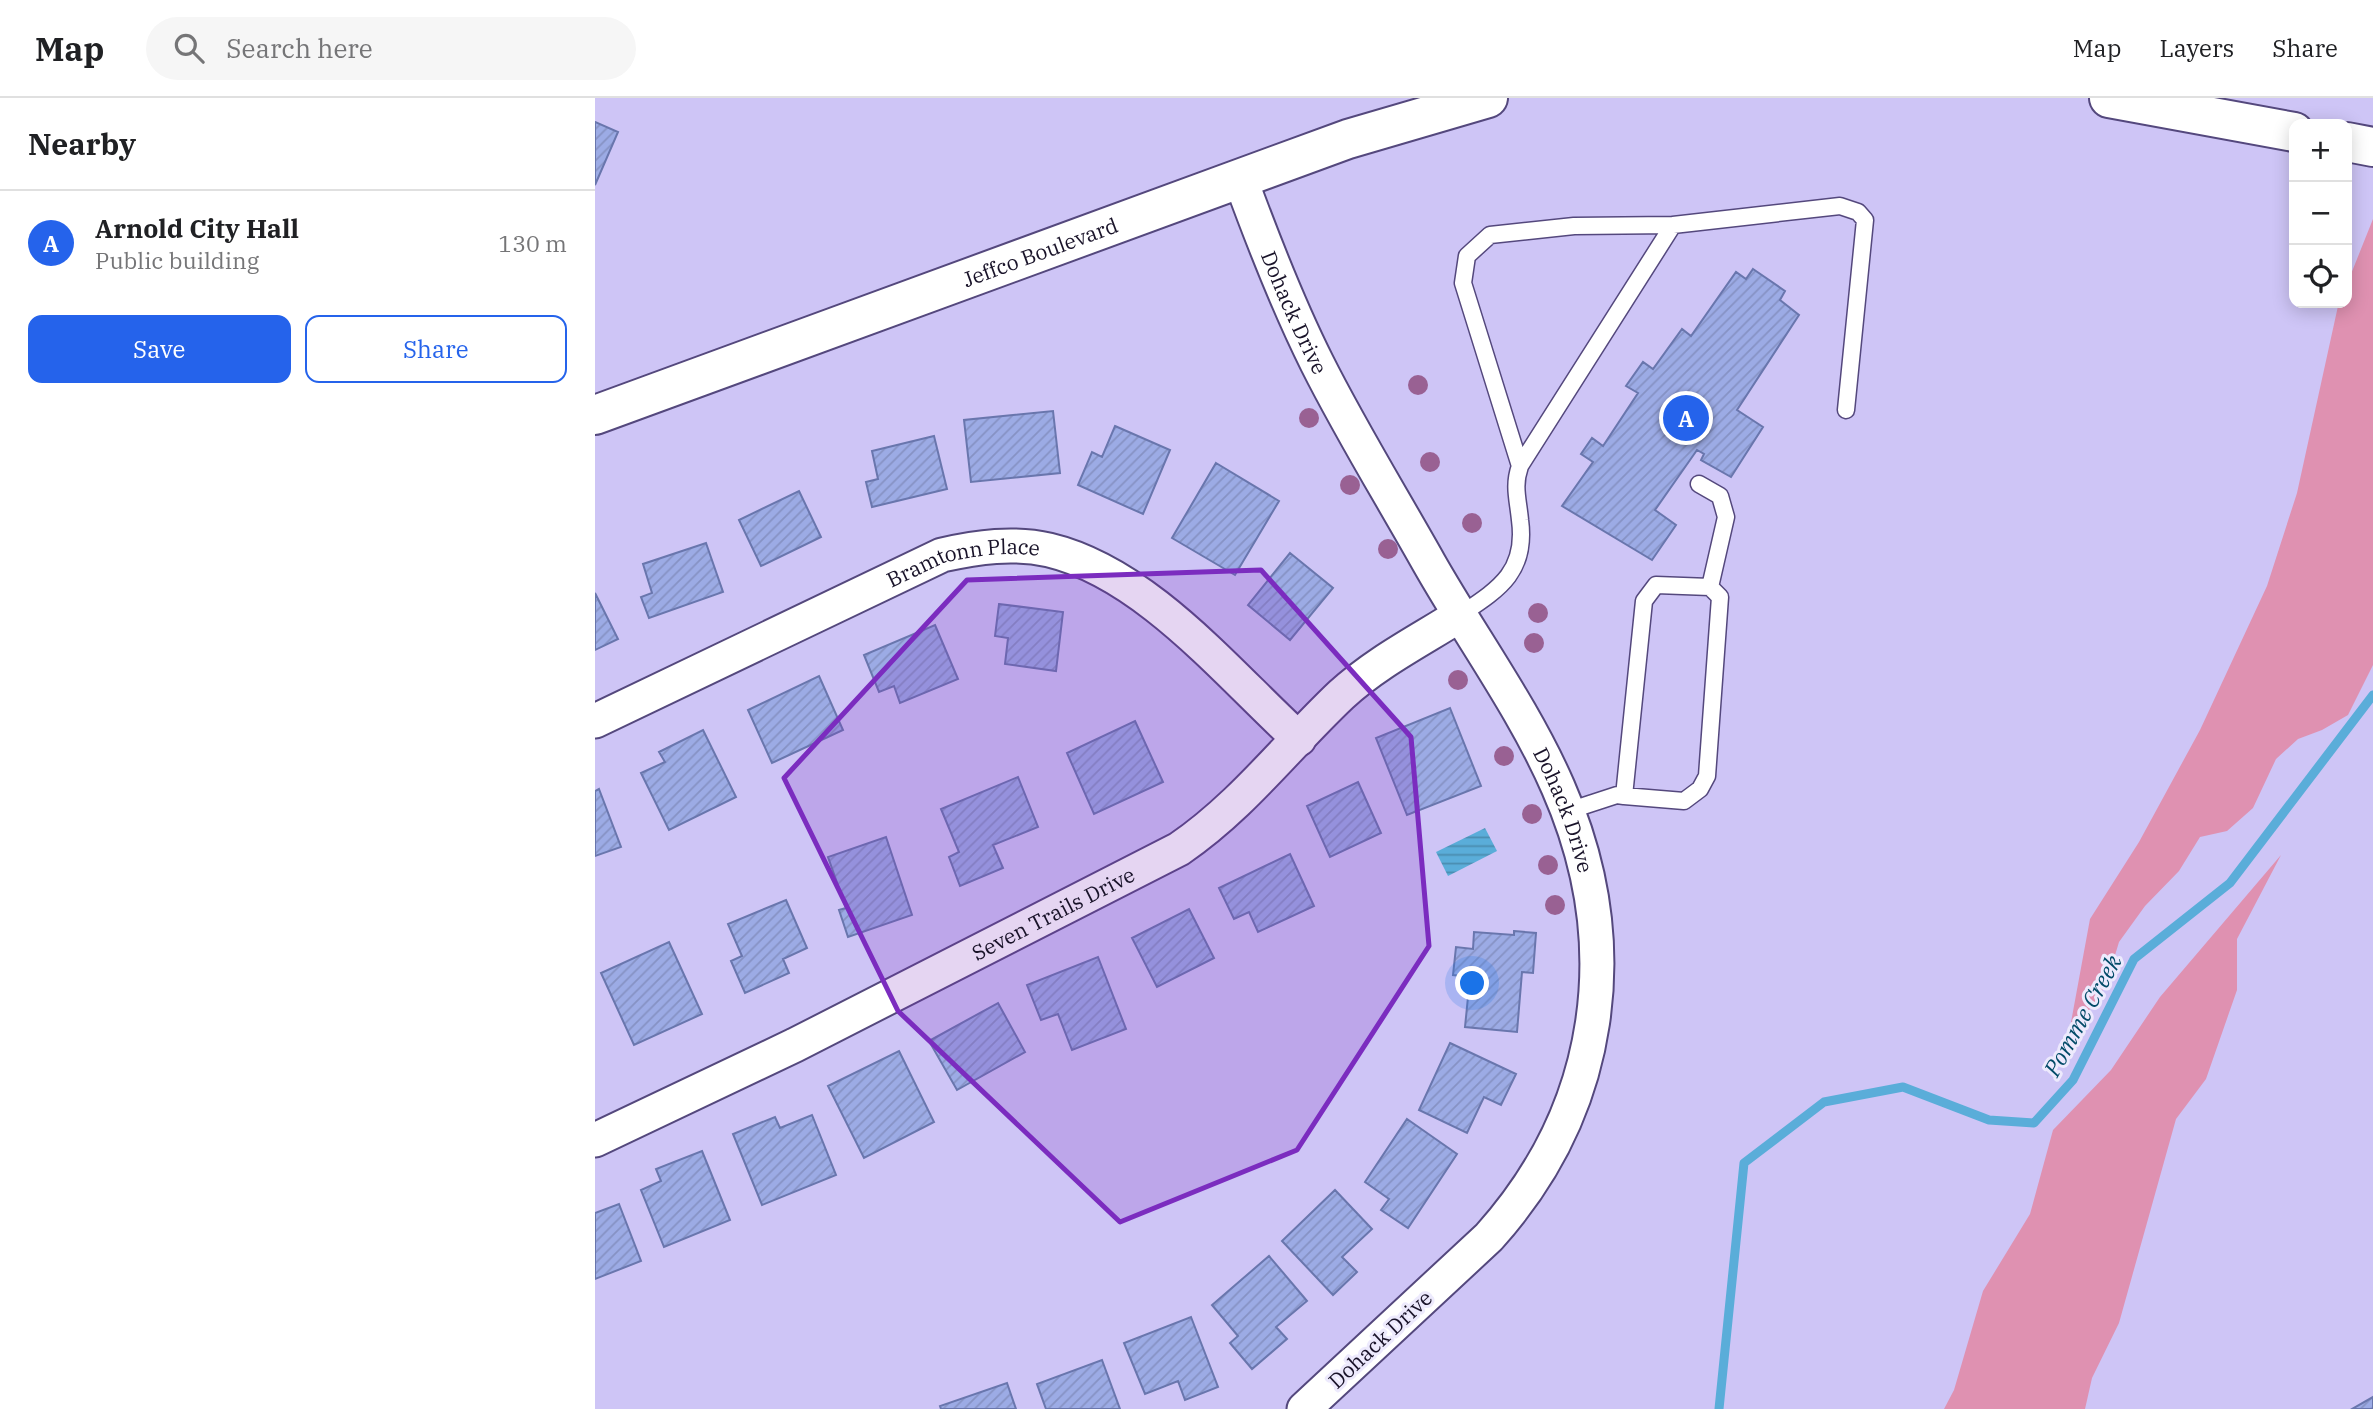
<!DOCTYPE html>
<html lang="en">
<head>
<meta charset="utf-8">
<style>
	body { margin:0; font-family:"IBM Plex Serif",serif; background:#f6f6f6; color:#202124 }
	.controls { position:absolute; right:21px; top:21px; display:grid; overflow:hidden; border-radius:14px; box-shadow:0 4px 18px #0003 }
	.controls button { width:63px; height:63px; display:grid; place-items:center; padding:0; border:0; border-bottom:2px solid #e0e0e0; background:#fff; color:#202124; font:35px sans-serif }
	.you { position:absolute; left:878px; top:886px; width:24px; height:24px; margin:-18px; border:5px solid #fff; border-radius:50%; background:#1a73e8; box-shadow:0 0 0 10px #1a73e833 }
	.badge { display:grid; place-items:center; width:46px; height:46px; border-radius:50%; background:#2563eb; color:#fff; font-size:23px; font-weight:700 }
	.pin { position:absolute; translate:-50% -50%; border:4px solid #fff; box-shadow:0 2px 7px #0006 }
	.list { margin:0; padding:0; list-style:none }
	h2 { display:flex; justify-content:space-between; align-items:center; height:91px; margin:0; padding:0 28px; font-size:30px }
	h2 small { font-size:23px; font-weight:400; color:#757577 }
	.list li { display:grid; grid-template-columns:46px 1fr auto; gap:21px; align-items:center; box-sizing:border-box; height:105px; padding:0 28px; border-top:2px solid #e0e0e0 }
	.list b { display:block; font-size:26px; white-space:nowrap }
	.list p { margin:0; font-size:23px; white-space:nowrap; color:#757577 }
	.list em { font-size:23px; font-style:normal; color:#757577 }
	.actions { display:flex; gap:14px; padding:21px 28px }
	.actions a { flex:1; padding:16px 0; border:2px solid #2563eb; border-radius:14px; text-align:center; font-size:24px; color:#2563eb }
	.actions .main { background:#2563eb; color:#fff }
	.icon { flex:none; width:38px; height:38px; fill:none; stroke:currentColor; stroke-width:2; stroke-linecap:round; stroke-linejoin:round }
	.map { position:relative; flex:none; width:1778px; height:1311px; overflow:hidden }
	header { display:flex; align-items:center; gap:42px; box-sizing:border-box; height:98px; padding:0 35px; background:#fff; border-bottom:2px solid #e0e0e0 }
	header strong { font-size:33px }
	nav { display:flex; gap:38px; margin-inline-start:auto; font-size:24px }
	.search { width:490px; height:63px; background:#f6f6f6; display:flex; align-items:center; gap:18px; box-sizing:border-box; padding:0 24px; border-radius:38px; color:#757577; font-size:26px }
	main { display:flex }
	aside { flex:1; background:#fff }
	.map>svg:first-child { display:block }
</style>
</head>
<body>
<header>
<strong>Map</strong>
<div class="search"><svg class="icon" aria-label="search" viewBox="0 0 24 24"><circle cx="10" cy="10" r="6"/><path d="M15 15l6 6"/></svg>Search here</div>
<nav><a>Map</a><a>Layers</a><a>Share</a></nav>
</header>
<main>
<aside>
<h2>Nearby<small></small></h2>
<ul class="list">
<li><span class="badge">A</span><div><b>Arnold City Hall</b><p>Public building</p></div><em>130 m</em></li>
</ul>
<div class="actions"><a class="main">Save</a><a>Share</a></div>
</aside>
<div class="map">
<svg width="1778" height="1311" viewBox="0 0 1778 1311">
	<defs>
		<pattern id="water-rules" width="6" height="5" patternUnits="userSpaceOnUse" patternTransform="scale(1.75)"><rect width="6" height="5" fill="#5aadd9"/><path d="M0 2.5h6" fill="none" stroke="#4a8cb0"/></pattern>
		<pattern id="building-hatch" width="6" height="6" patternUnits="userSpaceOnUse" patternTransform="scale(1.75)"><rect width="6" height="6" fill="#9cabe5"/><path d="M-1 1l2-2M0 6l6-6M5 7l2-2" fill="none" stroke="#8692c4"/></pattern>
	</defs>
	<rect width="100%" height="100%" fill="#cec5f6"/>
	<path fill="#df91b1" d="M1778,121v446l-25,50 -26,15 -24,9 -22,20 -23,49 -26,23 -27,6 -21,34 -34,35 -26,36 -13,43 -39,59 23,-125 49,-77 61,-112 67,-144 30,-93 41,-187 9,-3v-19z
		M1686,757l-44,84v51l-31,89 -30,40 -57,204 -27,55 -7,31h-141l10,-19 29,-99 47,-77 23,-84 58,-60 49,-73z"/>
	<path fill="url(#water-rules)" d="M890,730l12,23 -49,25 -12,-24z"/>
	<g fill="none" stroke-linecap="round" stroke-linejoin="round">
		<path stroke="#5aadd9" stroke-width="9" d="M1124,1311l25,-246 80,-61 79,-15 86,33 45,3 39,-43 61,-121 96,-76 143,-188"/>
	</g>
	<path fill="url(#building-hatch)" stroke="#6976ad" stroke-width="2" d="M0,24l23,10 -23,53z
		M1158,171l32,22 -5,9 19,15 -62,95 26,17 -32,50 -30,-17 3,-6 -7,-4 -42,60 21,15 -24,35 -90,-54 31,-44 -12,-8 11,-16 11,8 35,-53 -12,-7 17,-24 10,7 29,-40 9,7 45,-64 10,7z
		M458,313l7,62 -89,9 -7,-62z
		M520,328l55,24 -27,64 -65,-29 14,-33 10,5z
		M339,338l13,53 -75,18 -6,-25 12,-3 -6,-28z
		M621,365l63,38 -44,74 -63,-37z
		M204,393l22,46 -60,29 -22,-46z
		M111,445l17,49 -74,26 -8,-21 11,-4 -9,-29z
		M695,455l43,35 -43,52 -42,-35z
		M0,495l23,46 -23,11z
		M404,506l64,8 -7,59 -51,-7 3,-26 -13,-2z
		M340,527l23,54 -58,24 -6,-17 -15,6 -15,-37z
		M224,578l24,54 -71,33 -24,-53z
		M855,610l31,78 -74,29 -31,-77z
		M540,623l28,61 -69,32 -27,-61z
		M108,632l33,67 -67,33 -28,-57 24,-11 -6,-10z
		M423,679l20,50 -45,18 10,23 -43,18 -11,-29 10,-5 -18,-43z
		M763,684l23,51 -51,24 -23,-51z
		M4,691l22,58 -26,9v-65z
		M291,739l26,78 -64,22 -9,-27 7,-2 -18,-51z
		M695,756l24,52 -56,26 -9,-20 -15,7 -15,-31z
		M191,802l21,48 -24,11 6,14 -44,20 -14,-32 11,-5 -14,-32z
		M594,811l25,49 -57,29 -25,-49z
		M919,833l22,2 -3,40 -11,-1 -5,60 -52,-5 5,-50 -17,-2 3,-28 17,2 1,-17 40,3z
		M74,844l33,72 -68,31 -33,-72z
		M503,859l28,72 -54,21 -14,-36 -17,6 -14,-35z
		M403,905l27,49 -68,38 -28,-49z
		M855,945l66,31 -15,31 -17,-8 -17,36 -48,-23z
		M304,953l35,71 -70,36 -36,-72z
		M217,1017l24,60 -74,30 -29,-71 42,-17 5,11z
		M812,1021l50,35 -49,74 -27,-18 8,-11 -24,-17z
		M107,1053l28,69 -66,27 -23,-57 20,-9 -5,-12z
		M740,1092l37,39 -30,28 15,15 -24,23 -51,-54z
		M24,1106l22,57 -46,18v-66z
		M674,1158l38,45 -31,26 11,12 -35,30 -22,-26 8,-7 -26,-31z
		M596,1219l27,70 -33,13 -7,-19 -33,13 -21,-51z
		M507,1262l18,49h-74l-9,-25z
		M412,1285l9,26h-75l-1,-3z
		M1778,1299v12h-21z"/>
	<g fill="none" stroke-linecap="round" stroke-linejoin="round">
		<defs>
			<path id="lane" d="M925,368l-57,-183 4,-27 23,-21 84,-9 99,-1
				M1104,386l21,12 6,21 -16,70
				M865,517c39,-26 67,-43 60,-95 -2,-21 -7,-34 0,-54l153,-241 167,-19 18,6 7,8 -19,190
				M973,713l49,-16 7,1 60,5 16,-12 7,-13 13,-179 -10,-10 -54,-2 -12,16 -20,195"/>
			<g id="street">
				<path id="s1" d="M645,80c23,63 47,125 77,185 34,68 75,134 112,200 42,74 95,146 129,224 69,157 46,322 -69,450l-185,172"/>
				<path id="s2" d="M0,623l347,-166c36,-8 71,-13 107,-5 97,23 178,123 250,189"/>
				<path id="s3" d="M0,1042l200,-95 384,-196c63,-43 107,-102 162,-154 36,-33 78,-54 119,-80"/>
			</g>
			<g id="primary">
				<path d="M1514,0l185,34"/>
				<path d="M1752,44l26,5"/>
				<path id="s4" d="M0,317l753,-276 140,-41"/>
			</g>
		</defs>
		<use href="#lane" stroke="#54487d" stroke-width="19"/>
		<use href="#street" stroke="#54487d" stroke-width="37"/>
		<use href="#primary" stroke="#54487d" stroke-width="42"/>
		<use href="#lane" stroke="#fff" stroke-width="16"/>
		<use href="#street" stroke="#fff" stroke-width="33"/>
		<use href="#primary" stroke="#fff" stroke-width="38"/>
	</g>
	<g fill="#996193">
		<circle cx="823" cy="287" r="10"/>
		<circle cx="714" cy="320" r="10"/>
		<circle cx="835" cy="364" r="10"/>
		<circle cx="755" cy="387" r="10"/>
		<circle cx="877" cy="425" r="10"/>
		<circle cx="793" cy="451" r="10"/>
		<circle cx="943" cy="515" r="10"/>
		<circle cx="939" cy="545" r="10"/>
		<circle cx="863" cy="582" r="10"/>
		<circle cx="909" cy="658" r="10"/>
		<circle cx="937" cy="716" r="10"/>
		<circle cx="953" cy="767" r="10"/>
		<circle cx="960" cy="807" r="10"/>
	</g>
	<path fill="#7b2cbf" fill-opacity="0.2" stroke="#7b2cbf" stroke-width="5" stroke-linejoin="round" d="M666,472l150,167 18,209 -132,204 -177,72 -222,-211 -114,-233 183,-198z"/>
	<g text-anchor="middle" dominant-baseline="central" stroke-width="6" stroke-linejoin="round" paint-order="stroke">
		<g font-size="21" fill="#191329" stroke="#edeafd">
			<text stroke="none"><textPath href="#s4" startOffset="474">Jeffco Boulevard</textPath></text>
			<text stroke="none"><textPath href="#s1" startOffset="145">Dohack Drive</textPath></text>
			<text stroke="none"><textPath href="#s2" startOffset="404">Bramtonn Place</textPath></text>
			<text stroke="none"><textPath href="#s1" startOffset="712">Dohack Drive</textPath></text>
			<text stroke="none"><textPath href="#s3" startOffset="511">Seven Trails Drive</textPath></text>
			<text transform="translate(785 1241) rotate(-43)">Dohack Drive</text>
		</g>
		<g font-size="23" font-style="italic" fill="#024b68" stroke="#edeafd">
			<text transform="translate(1487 917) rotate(-61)">Pomme Creek</text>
		</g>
	</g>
</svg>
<div class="controls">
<button>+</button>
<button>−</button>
<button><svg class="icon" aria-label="locate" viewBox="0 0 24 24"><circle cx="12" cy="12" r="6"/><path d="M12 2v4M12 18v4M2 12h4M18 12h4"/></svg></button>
</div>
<div class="you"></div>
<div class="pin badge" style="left:1091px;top:320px">A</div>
</div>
</main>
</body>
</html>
